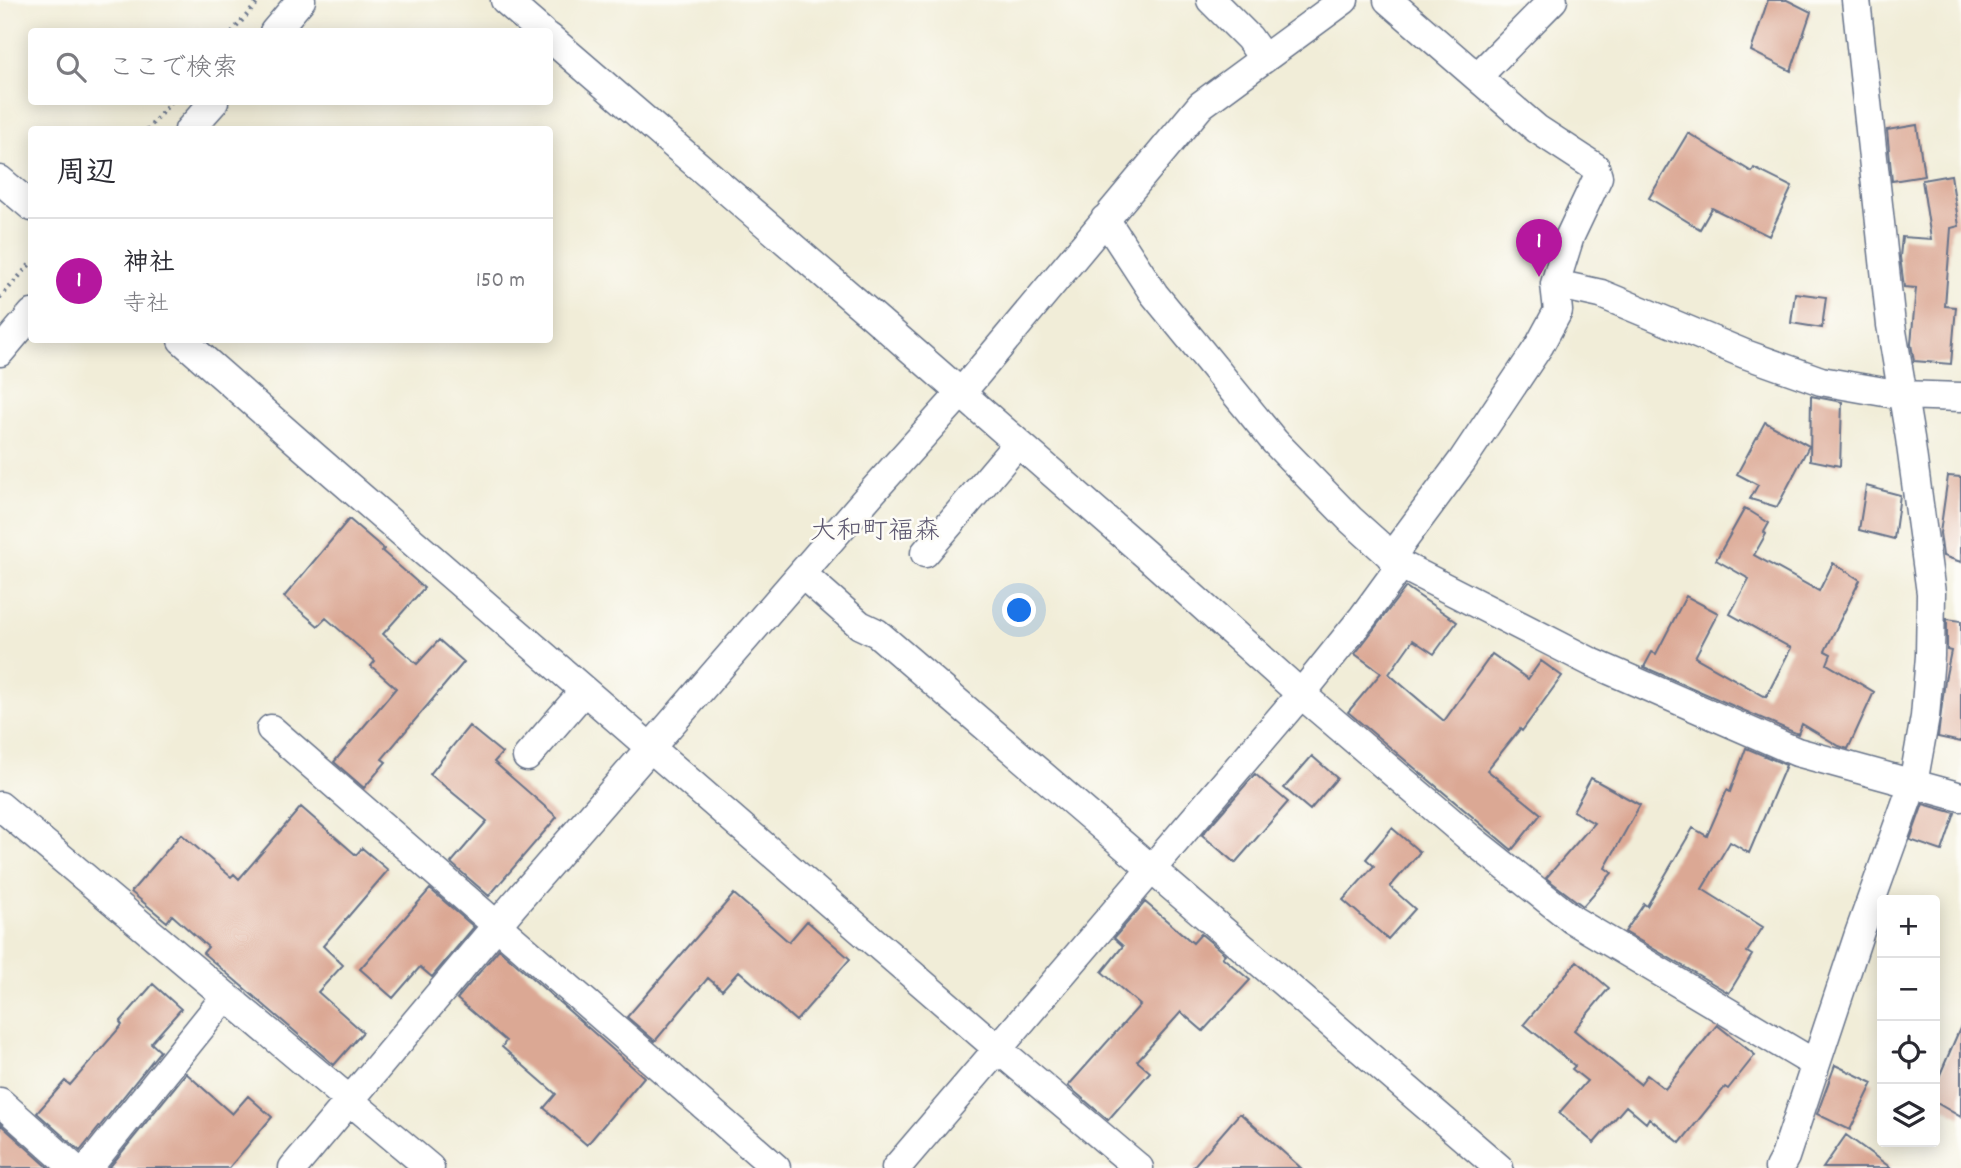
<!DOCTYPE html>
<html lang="ja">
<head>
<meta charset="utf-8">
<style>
	body { margin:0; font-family:Dekko,"Klee One",sans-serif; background:#f7f7f7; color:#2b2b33 }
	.controls { position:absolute; right:21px; bottom:21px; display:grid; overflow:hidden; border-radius:7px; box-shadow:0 4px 18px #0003 }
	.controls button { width:63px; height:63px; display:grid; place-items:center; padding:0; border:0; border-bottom:2px solid #e1e1e2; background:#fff; color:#2b2b33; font:35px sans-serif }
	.you { position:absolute; left:1020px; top:611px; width:24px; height:24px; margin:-18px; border:5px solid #fff; border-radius:50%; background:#1a73e8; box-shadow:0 0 0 10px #1a73e833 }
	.badge { display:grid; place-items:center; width:46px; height:46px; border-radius:50%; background:#b5179e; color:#fff; font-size:23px; font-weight:700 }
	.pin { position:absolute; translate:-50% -58px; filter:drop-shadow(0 2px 4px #0008) }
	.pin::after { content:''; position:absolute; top:37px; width:24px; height:21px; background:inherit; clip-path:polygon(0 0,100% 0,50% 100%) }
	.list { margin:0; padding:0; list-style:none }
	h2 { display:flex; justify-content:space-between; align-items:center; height:91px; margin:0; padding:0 28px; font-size:30px }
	h2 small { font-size:23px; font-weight:400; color:#7c7c81 }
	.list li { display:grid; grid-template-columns:46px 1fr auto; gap:21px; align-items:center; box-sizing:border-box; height:126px; padding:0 28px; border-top:2px solid #e1e1e2 }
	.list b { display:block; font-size:26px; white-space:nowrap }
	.list p { margin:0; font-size:23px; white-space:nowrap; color:#7c7c81 }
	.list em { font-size:23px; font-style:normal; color:#7c7c81 }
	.icon { flex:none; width:38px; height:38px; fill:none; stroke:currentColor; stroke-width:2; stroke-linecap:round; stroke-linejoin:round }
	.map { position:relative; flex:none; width:1961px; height:1168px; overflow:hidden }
	.search { position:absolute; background:#fff; box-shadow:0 4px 18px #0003; left:28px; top:28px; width:525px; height:77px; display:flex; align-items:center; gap:18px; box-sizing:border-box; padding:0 24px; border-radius:7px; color:#7c7c81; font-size:26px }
	.panel { position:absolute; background:#fff; box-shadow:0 4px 18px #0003; left:28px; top:126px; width:525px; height:217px; border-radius:7px }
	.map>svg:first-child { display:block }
</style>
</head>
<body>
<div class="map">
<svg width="1961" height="1168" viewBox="0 0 1961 1168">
	<rect width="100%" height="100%" fill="#fdfcf7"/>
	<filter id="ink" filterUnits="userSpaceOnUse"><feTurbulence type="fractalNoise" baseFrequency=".0143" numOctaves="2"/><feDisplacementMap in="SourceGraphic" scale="14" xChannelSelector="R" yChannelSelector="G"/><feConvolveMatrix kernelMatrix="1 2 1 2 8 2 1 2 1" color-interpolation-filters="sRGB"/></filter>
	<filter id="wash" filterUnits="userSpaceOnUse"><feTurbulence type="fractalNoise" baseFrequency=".00686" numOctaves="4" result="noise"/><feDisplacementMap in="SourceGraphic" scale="28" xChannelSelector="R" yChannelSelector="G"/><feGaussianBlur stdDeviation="1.57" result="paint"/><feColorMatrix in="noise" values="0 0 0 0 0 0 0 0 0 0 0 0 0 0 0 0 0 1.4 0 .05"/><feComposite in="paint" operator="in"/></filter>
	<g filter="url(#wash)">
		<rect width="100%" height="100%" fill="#f1edd8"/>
		<g id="blocks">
			<path fill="#dba894" d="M1768,0h19l24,12 -20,59 -40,-20z
				M1917,125l7,51 -32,5 -5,-51z
				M1688,133l64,39 2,-4 38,19 -23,49 -57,-28 -12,21 -51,-31z
				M1951,175l8,51 -8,2 -6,78 11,1 -5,57 -37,-3 -3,-17 5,-56 -12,-1 -4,-30 2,-20 29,2 -9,-59z
				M1795,293l31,4 -4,31 -31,-5z
				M1811,396l31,6 -2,64 -30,-6z
				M1765,422l44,24 -32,61 -27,-8 8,-14 -21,-11z
				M1948,476l13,1v85l-18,-6 -3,-23z
				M1866,486l34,9 -6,44 -35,-9z
				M1745,508l24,15 -5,9 2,2 -12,21 65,36 14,-28 27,17 -35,71 6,3 -4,10 47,28 -26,57 -9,-3 -37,-22 -4,10 -154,-67 8,-15 4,2 30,-58 32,17 -23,44 71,40 25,-49 -61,-34 19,-35 -33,-19z
				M349,519l35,30 -2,2 42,37 -41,46 34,30 22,-24 25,22 -82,97 4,3 -22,26 -30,-26 62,-74 -25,-22 4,-5 -49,-43 -8,8 -34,-29z
				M1406,587l51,35 -23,32 -21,-14 -24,34 55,47 48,-67 36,25 13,-18 21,15 -40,55 -2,-2 -33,41 54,44 -29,36 -164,-138 33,-39 -26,-19z
				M1947,619l14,2v121l-23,-5 7,-57 6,-29 -4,-1z
				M469,726l33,27 -8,9 63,55 -68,79 -38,-33 36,-42 -57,-47z
				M1746,748l40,17 -37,88 -19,-11 -28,47 61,38 -16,25 5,3 -23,38 -104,-61 19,-28 3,2 46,-78 14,8 20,-46 3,2z
				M1312,756l25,22 -27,32 -26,-22z
				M1255,774l33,28 -53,61 -33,-28z
				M1591,778l49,27 -35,63 7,5 -29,33 -37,-28 48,-55 -21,-12z
				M1923,804l32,9 -13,38 -32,-11z
				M301,807l55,48 6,-7 26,22 -65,76 20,19 -25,27 45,40 -29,33 -131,-112 5,-6 -36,-32 -5,7 -36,-30 50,-58 50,43 3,-3 5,5z
				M1392,828l28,24 -30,35 25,22 -27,30 -45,-39 31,-34 -8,-7z
				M430,889l44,38 -42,50 -12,-10 -27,31 -33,-29z
				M734,894l55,48 18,-21 43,38 -54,62 -57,-50 -17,19 -14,-12 -53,63 -28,-24z
				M1145,902l48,41 8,-9 24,20 -3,3 28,23 -47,51 -22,-19 -44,49 13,11 -42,48 -40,-34 72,-81 -38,-33 21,-26 -9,-8z
				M499,949l145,128 -57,68 -43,-37 12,-14 -54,-47 4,-6 -49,-42z
				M1577,961l32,27 -35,42 66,54 7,-9 18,14 52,-64 38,30 -27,34 -3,-2 -45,56 -31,-25 -3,5 -20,-17 -32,37 -35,-30 28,-32 -15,-12 3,-3 -51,-42z
				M153,984l28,25 -30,34 9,8 -80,100 -43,-38 28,-32 5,4 52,-60 -2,-3z
				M1961,1026v91l-26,-15v-16z
				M1835,1065l38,18 -23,47 -33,-16z
				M186,1073l46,41 16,-18 24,21 -43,51h-120z
				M1239,1114h2l60,54h-109z
				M0,1124l49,44h-49z
				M1846,1135l45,33h-68z"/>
		</g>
	</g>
	<g filter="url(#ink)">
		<use href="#blocks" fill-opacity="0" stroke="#667289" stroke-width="2"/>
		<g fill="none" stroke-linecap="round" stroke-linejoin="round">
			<defs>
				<path id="minor" d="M505,0l37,32
					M1211,0l38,38 15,21
					M1388,0l149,129 58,38 3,10 -28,59 -15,48 3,27 -19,35 -77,115 -71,96
					M274,32l27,-32
					M550,38l324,279 270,236 157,141 170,145 102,81 242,144
					M1477,77l76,-77
					M189,130l25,-28
					M0,180l32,27
					M1105,219l49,75 121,148 76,78 50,45 190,97 206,90 164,45
					M1555,284l46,10 144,60 76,27 80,14 60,2
					M182,340l134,118 682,591 141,119
					M0,352l32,-38
					M925,553l93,-110
					M802,574l58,51 17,8 622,535
					M271,729l505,439
					M527,757l57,-66
					M0,806l430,362
					M0,1102l74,66
					M88,1168l138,-172
					M293,1168l220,-262 360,-415 88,-98 240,-288 143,-105
					M896,1168l405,-474 62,-77 38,-52
					M1779,1168l6,-11 75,-226 53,-147 12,-67 5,-61 1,-63 -21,-155 -19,-113 -35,-325"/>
			</defs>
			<use href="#minor" stroke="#667289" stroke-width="31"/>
			<path stroke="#667289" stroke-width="4.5" stroke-dasharray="2 5" stroke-linecap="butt" d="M232,32l28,-32
				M147,130l24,-28
				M0,298l32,-36"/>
			<use href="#minor" stroke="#fff" stroke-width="28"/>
		</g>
	</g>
	<g text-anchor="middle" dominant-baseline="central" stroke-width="5" stroke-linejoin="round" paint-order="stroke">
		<g font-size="26" fill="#5e5971" stroke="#fdfcf7">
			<text x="875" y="532">大和町福森</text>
		</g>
	</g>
</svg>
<div class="controls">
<button>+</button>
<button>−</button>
<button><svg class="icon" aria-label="locate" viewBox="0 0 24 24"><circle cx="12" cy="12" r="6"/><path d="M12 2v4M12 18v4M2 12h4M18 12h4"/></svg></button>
<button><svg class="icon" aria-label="layers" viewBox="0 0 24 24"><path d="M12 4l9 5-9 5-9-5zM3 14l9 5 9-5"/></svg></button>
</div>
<div class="you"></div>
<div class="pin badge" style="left:1539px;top:277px">1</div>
<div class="search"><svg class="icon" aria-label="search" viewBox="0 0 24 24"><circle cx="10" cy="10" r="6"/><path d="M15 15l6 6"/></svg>ここで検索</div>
<section class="panel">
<h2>周辺<small></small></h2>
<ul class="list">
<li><span class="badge">1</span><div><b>神社</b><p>寺社</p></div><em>150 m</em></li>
</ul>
</section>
</div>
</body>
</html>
